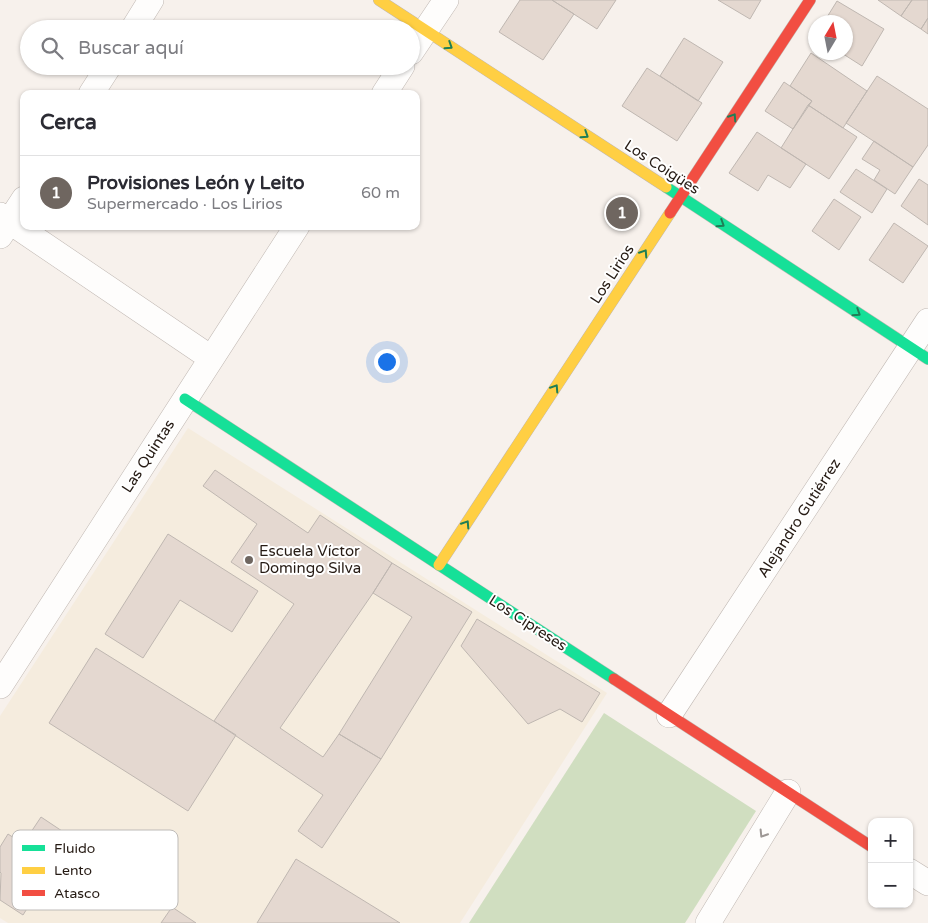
<!DOCTYPE html>
<html lang="es">
<head>
<meta charset="utf-8">
<style>
	body { margin:0; font-family:"Varela Round",sans-serif; background:#f2f2f3; color:#2b2b33 }
	.controls { position:absolute; right:15px; bottom:15px; display:grid; overflow:hidden; border-radius:10px; box-shadow:0 1px 4px #0004 }
	.controls button { width:45px; height:45px; display:grid; place-items:center; padding:0; border:0; border-bottom:1px solid #e1e1e2; background:#fff; color:#2b2b33; font:25px sans-serif }
	.compass { position:absolute; left:808px; top:15px; width:45px; height:45px; border-radius:50%; background:#fff; box-shadow:0 1px 4px #0004; rotate:10deg }
	.you { position:absolute; left:386px; top:361px; width:18px; height:18px; margin:-12px; border:4px solid #fff; border-radius:50%; background:#1a73e8; box-shadow:0 0 0 8px #1a73e833 }
	.badge { display:grid; place-items:center; width:32px; height:32px; border-radius:50%; background:#6f6660; color:#fff; font-size:16px; font-weight:700 }
	.pin { position:absolute; translate:-50% -50%; border:2px solid #fff; box-shadow:0 1px 5px #0006 }
	.list { margin:0; padding:0; list-style:none }
	h2 { display:flex; justify-content:space-between; align-items:center; height:65px; margin:0; padding:0 20px; font-size:21px }
	h2 small { font-size:16px; font-weight:400; color:#7c7c81 }
	.list li { display:grid; grid-template-columns:32px 1fr auto; gap:15px; align-items:center; box-sizing:border-box; height:75px; padding:0 20px; border-top:1px solid #e1e1e2 }
	.list b { display:block; font-size:19px; white-space:nowrap }
	.list p { margin:0; font-size:16px; white-space:nowrap; color:#7c7c81 }
	.list em { font-size:16px; font-style:normal; color:#7c7c81 }
	.icon { flex:none; width:28px; height:28px; fill:none; stroke:currentColor; stroke-width:2; stroke-linecap:round; stroke-linejoin:round }
	.map { position:relative; flex:none; width:928px; height:923px; overflow:hidden }
	.search { position:absolute; background:#fff; box-shadow:0 1px 4px #0004; left:20px; top:20px; width:400px; height:55px; display:flex; align-items:center; gap:12px; box-sizing:border-box; padding:0 18px; border-radius:28px; color:#7c7c81; font-size:19px }
	.panel { position:absolute; background:#fff; box-shadow:0 1px 4px #0004; left:20px; top:90px; width:400px; height:140px; border-radius:10px }
	.map>svg:first-child { display:block }
</style>
</head>
<body>
<div class="map">
<svg width="928" height="923" viewBox="0 0 928 923">
	<rect width="100%" height="100%" fill="#f7f1ec"/>
	<path fill="#f5ecde" d="M188,428l419,265 -147,230h-452l-8,-5v-202z"/>
	<path fill="#d0dec0" d="M604,713l152,98 -71,112h-216z"/>
	<path fill="#e4d8d0" stroke="#bfb7b1" d="M520,0h32l22,14 -31,46 -44,-28z
		M552,0h64l-19,29z
		M718,0h43l-11,19z
		M878,0h34l-11,16z
		M912,0h16v18l-7,11 -20,-13z
		M837,1l47,28 -22,37 -22,-14h6v-30h-22z
		M928,18v16l-7,-5z
		M684,38l39,24 -25,39 -38,-25z
		M811,53l56,38 -24,37 -35,-23 4,-4 -22,-15z
		M647,68l55,35 -25,38 -55,-35z
		M877,76l51,33v36l-15,22 -67,-44z
		M784,82l28,19 -19,28 -28,-18z
		M808,105l49,32 -28,42 -48,-31z
		M757,132l49,32 -16,24 -22,-13 -10,16 -29,-18z
		M874,141l39,26 -18,27 -21,-14 6,-10 -18,-11z
		M856,169l31,20 -15,24 -32,-21z
		M919,179l9,6v40l-27,-19z
		M834,199l27,18 -22,33 -27,-19z
		M894,223l34,23 -25,37 -34,-23z
		M215,470l93,63 12,-18 72,48 -19,30 -93,135 43,29 16,-23 42,25 -59,89 -24,-17 25,-36 -109,-74 80,-117 -63,-42 26,-38 -54,-38z
		M168,534l90,57 -26,41 -52,-32 -37,58 -38,-24z
		M392,563l80,49 -91,147 -42,-25 73,-117 -39,-24z
		M477,619l123,74 -18,29 -22,-13 -32,15 -67,-78z
		M96,648l140,87 -48,76 -139,-88z
		M41,817l24,16 -15,25 22,14 -18,29 -16,-10 -15,24 -23,-15 1,-27 -1,-1v-25l8,-13 15,10z
		M296,859l104,64h-143z
		M172,907l24,16h-35z"/>
	<g fill="none" stroke-linecap="round" stroke-linejoin="round">
		<defs>
			<path id="street" d="M133,29l18,-29
				M411,52l35,-52
				M91,94l18,-28
				M384,94l18,-28
				M0,215l211,143
				M0,236l24,-37
				M0,686l297,-460
				M669,715l259,-394
				M909,871l19,12
				M708,923l80,-131"/>
			<path id="fast" d="M666,187l262,172
				M185,399l429,280"/>
			<path id="slow" d="M379,0l287,187
				M439,565l231,-352"/>
			<path id="jam" d="M670,213l140,-213
				M614,679l258,168"/>
		</defs>
		<use href="#street" stroke="#c0b8b3" stroke-width="26"/>
		<use href="#fast" stroke="#c0b8b3" stroke-width="12"/>
		<use href="#slow" stroke="#c0b8b3" stroke-width="12"/>
		<use href="#jam" stroke="#c0b8b3" stroke-width="12"/>
		<use href="#street" stroke="#fefdfc" stroke-width="25"/>
		<use href="#fast" stroke="#16e098" stroke-width="11"/>
		<use href="#slow" stroke="#ffcf43" stroke-width="11"/>
		<use href="#jam" stroke="#f24e42" stroke-width="11"/>
	</g>
	<defs><path id="oneway-chevron" d="M-2-3.5L2.5 0L-2 3.5" fill="none" stroke-width="1.6" stroke-linecap="round" stroke-linejoin="round" transform="scale(1.25)"/></defs>
	<g stroke="#1e7e56">
		<use href="#oneway-chevron" transform="translate(449 46) rotate(33)"/>
		<use href="#oneway-chevron" transform="translate(733 117) rotate(-57)"/>
		<use href="#oneway-chevron" transform="translate(585 135) rotate(33)"/>
		<use href="#oneway-chevron" transform="translate(721 224) rotate(33)"/>
		<use href="#oneway-chevron" transform="translate(644 253) rotate(-57)"/>
		<use href="#oneway-chevron" transform="translate(857 313) rotate(33)"/>
		<use href="#oneway-chevron" transform="translate(555 388) rotate(-57)"/>
		<use href="#oneway-chevron" transform="translate(466 524) rotate(-57)"/>
	</g>
	<use stroke="#9d9794" href="#oneway-chevron" transform="translate(763 834) rotate(122)"/>
	<circle fill="#6f6660" stroke="#fff" stroke-width="2" cx="249" cy="560" r="5"/>
	<g text-anchor="middle" dominant-baseline="central" stroke-width="4" stroke-linejoin="round" paint-order="stroke">
		<g font-size="15" fill="#261b14" stroke="#fff">
			<text transform="translate(662 167) rotate(33)">Los Coigües</text>
			<text transform="translate(612 274) rotate(-57)">Los Lirios</text>
			<text transform="translate(148 456) rotate(-57)">Las Quintas</text>
			<text transform="translate(799 518) rotate(-57)">Alejandro Gutiérrez</text>
			<text transform="translate(528 623) rotate(33)">Los Cipreses</text>
		</g>
		<g font-size="15" fill="#261b14" stroke="#fff" text-anchor="start">
			<text x="259" y="551">Escuela Víctor<tspan x="259" dy="17">Domingo Silva</tspan></text>
		</g>
	</g>
	<rect x="12" y="830" width="166" height="80" rx="8" fill="#fff" stroke="#bebbb8" stroke-width="1"/>
	<rect x="22" y="845" width="23" height="6" fill="#16e098"/>
	<rect x="22" y="867" width="23" height="7" fill="#ffcf43"/>
	<rect x="22" y="890" width="23" height="6" fill="#f24e42"/>
	<g font-size="14" fill="#261b14">
		<text x="54" y="853">Fluido</text>
		<text x="54" y="875">Lento</text>
		<text x="54" y="898">Atasco</text>
	</g>
</svg>
<div class="controls">
<button>+</button>
<button>−</button>
</div>
<svg class="compass" viewBox="-18 -18 36 36"><path d="M0-13l5 13h-10z" fill="#e53935"/><path d="M0 13l5-13h-10z" fill="#7c7c81"/></svg>
<div class="you"></div>
<div class="pin badge" style="left:622px;top:213px">1</div>
<div class="search"><svg class="icon" aria-label="search" viewBox="0 0 24 24"><circle cx="10" cy="10" r="6"/><path d="M15 15l6 6"/></svg>Buscar aquí</div>
<section class="panel">
<h2>Cerca<small></small></h2>
<ul class="list">
<li><span class="badge">1</span><div><b>Provisiones León y Leito</b><p>Supermercado · Los Lirios</p></div><em>60 m</em></li>
</ul>
</section>
</div>
</body>
</html>
